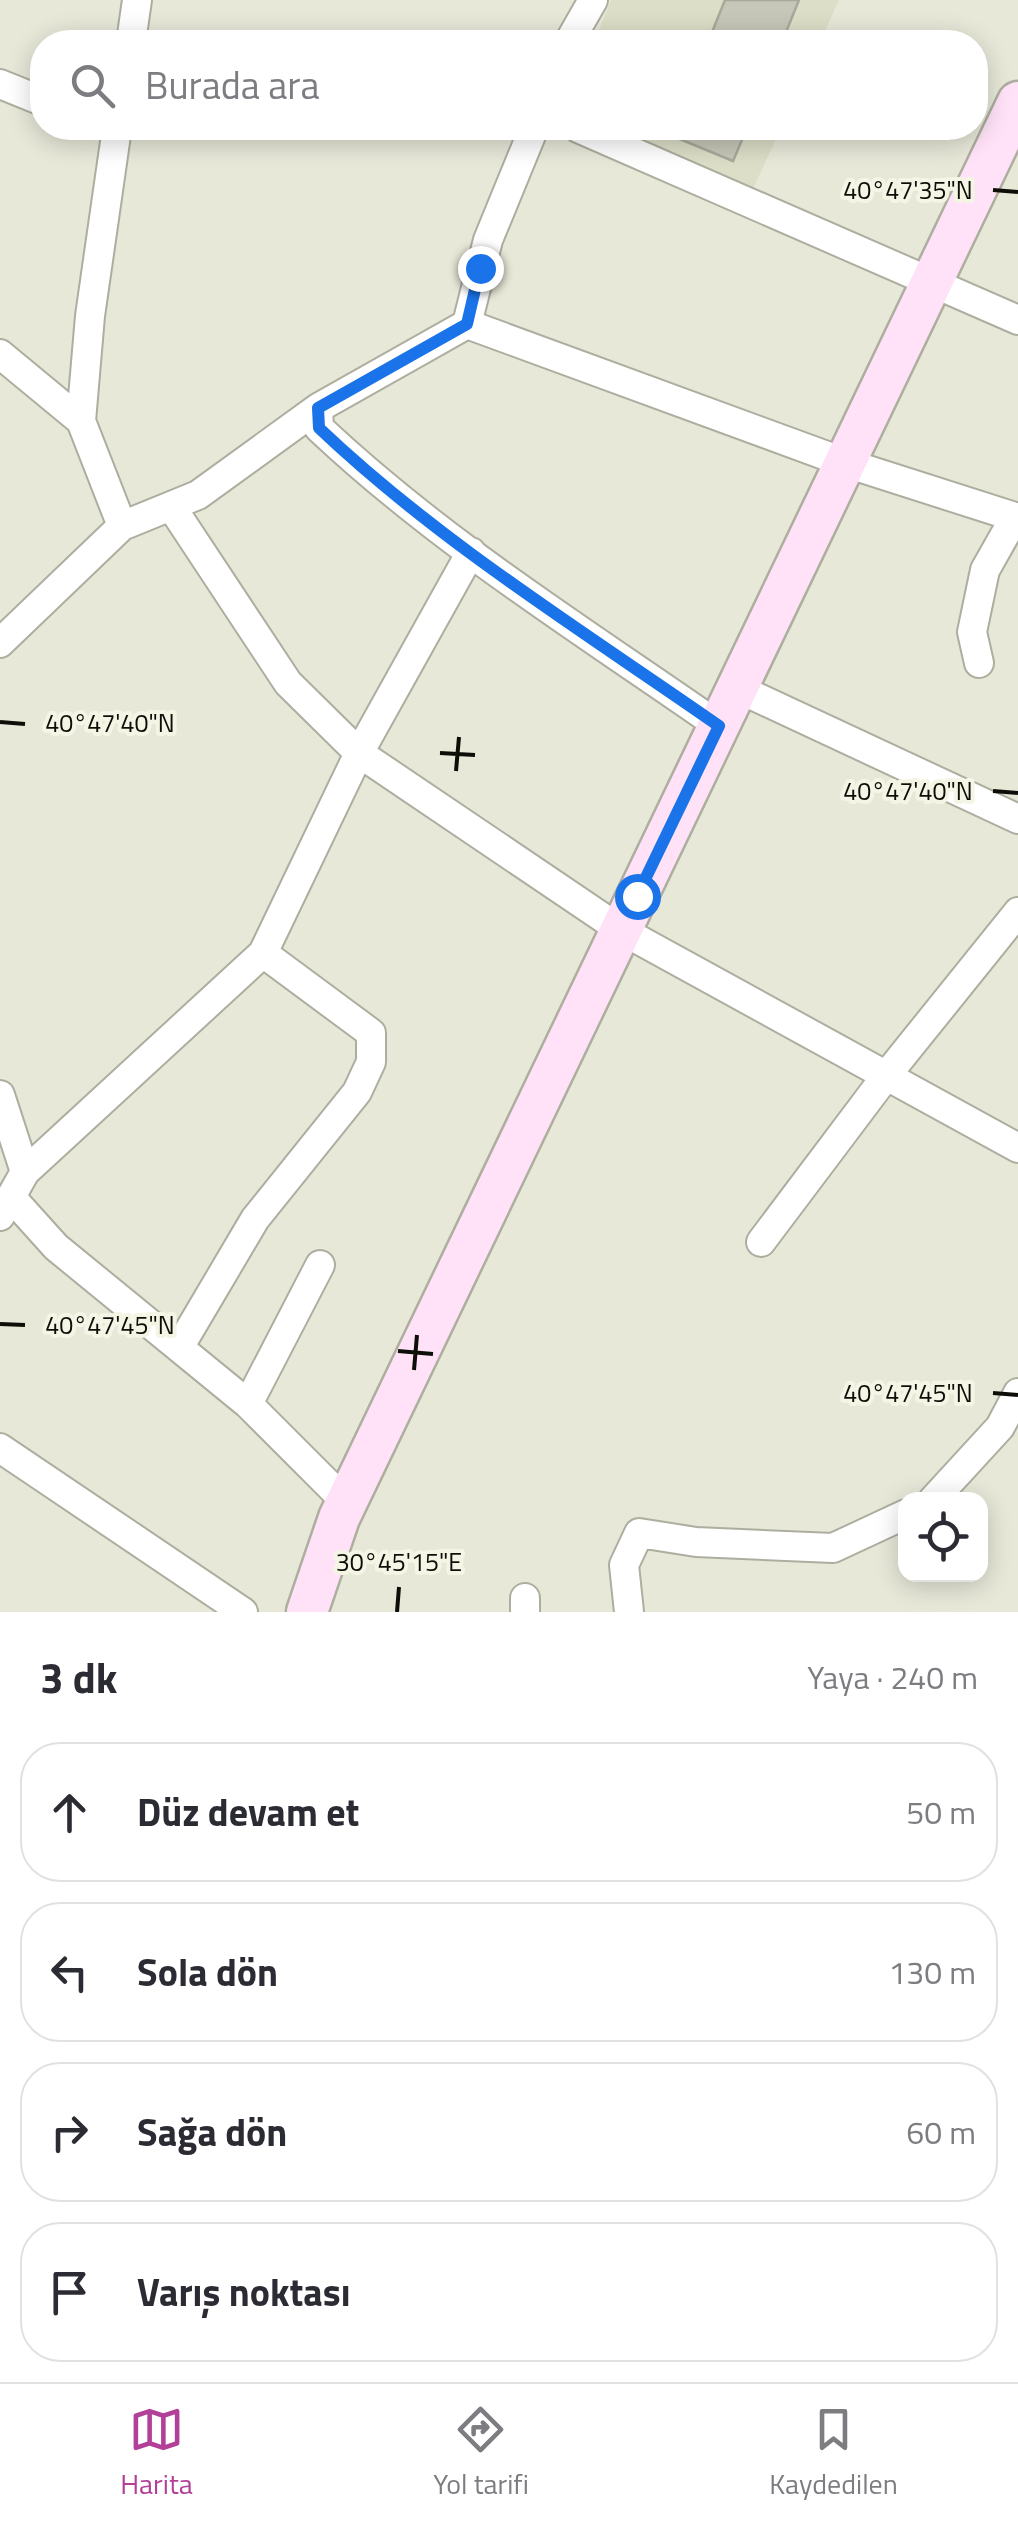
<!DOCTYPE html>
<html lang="tr">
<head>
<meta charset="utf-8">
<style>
	body { margin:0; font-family:"Titillium Web",sans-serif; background:#f2f2f3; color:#2b2b33 }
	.controls { position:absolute; right:30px; bottom:30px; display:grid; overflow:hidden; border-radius:20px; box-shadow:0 5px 25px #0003 }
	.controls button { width:90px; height:90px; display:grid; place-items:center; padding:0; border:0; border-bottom:2px solid #e1e1e2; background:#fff; color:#2b2b33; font:50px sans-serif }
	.stop { position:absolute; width:30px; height:30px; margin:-22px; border:8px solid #1a73e8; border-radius:50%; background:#fff }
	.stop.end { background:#1a73e8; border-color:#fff; box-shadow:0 2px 10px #0008 }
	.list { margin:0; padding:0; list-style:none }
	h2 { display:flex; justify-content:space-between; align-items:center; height:130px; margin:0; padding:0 40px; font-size:42px }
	h2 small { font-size:32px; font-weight:400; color:#7c7c81 }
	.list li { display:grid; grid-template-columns:65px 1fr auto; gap:30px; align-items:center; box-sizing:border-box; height:140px; margin:0 20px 20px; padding:0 20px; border:2px solid #e1e1e2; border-radius:40px }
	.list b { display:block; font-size:38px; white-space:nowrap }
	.list em { font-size:32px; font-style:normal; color:#7c7c81 }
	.icon { flex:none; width:55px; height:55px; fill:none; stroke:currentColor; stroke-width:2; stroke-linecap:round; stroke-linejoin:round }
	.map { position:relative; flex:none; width:1018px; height:1612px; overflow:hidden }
	.search { position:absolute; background:#fff; box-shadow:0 5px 25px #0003; left:30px; right:30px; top:30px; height:110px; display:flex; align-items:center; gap:25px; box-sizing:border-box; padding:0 35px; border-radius:40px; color:#7c7c81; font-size:38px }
	.sheet { height:770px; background:#fff }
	nav { display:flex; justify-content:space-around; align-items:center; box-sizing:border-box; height:140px; border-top:2px solid #e1e1e2; background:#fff; font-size:28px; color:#7c7c81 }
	nav a { display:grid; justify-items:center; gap:5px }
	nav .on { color:#b23f98 }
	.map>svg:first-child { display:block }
</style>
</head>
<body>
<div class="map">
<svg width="1018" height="1612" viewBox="0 0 1018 1612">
	<rect width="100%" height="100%" fill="#e7e8d8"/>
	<path fill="#dcdec7" d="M611,0h228l-19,42h-226z
		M611,128h170l-29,63z"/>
	<path fill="#c6c7b8" stroke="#a8a99a" stroke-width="2.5" d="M725,0h74l-17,42h-74z
		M673,128h74l-14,33 -63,-26z"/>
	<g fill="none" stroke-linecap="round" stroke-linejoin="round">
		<defs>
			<path id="minor" d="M131,42l6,-42
				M569,42l24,-42
				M0,84l42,17
				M578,128l440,192
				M467,324l379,139 172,55
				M0,354l81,67 41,105
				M318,408l1,20c121,114 264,203 400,298
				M81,421l9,-105 27,-188
				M471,552l-112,201 262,177 397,218
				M0,643l122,-117 76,-31 120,-87 149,-84 21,-84 46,-112
				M979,663l-7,-31 13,-62 30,-53
				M737,688l281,131
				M0,1095l25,77
				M11,1197l45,50 192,157 98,98
				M0,1216l25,-44 238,-219 96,-200 -71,-70 -117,-177
				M761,1242l125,-166 132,-164
				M180,1346l75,-127 102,-127 14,-30v-29l-108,-80
				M248,1404l72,-139
				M0,1448l243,164
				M933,1500l67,-73 18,-34
				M525,1612v-14
				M629,1612l-5,-47 15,-32 57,9 137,6 73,-34"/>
			<path id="secondary" d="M307,1612l32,-94 679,-1416"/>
		</defs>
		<use href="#minor" stroke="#adae9f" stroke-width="32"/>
		<use href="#secondary" stroke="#adae9f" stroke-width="45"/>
		<use href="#minor" stroke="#fff" stroke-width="28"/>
		<use href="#secondary" stroke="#ffe2f7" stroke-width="40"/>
	</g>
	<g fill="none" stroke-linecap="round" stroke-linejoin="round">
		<path stroke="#1a73e8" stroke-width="12" d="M480,268l-13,56 -149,84 1,20c120,114 264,203 400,298l-82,170"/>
	</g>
	<path fill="none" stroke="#0e0e09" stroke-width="4" d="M993,190l25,2M0,722l25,2M440,753l35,2M456,771l3,-34M993,791l25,2M0,1324l25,1M398,1351l35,3M414,1370l3,-35M993,1393l25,2M397,1612l2,-25"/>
	<g font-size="25" text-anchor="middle" fill="#0e0e09" stroke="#f4f5e5" stroke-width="8" stroke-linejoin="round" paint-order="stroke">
		<text x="908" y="199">40°47'35"N</text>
		<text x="110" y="732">40°47'40"N</text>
		<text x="908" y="800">40°47'40"N</text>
		<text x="110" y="1334">40°47'45"N</text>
		<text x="908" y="1402">40°47'45"N</text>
		<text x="399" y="1571">30°45'15"E</text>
	</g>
</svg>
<div class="controls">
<button><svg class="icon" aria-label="locate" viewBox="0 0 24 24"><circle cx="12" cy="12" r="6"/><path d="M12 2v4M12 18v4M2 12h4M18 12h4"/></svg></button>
</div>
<div class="stop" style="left:637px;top:896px"></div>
<div class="stop end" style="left:480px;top:268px"></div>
<div class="search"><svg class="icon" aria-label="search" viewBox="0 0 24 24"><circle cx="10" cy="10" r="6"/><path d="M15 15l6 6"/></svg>Burada ara</div>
</div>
<section class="sheet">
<h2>3 dk<small>Yaya · 240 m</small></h2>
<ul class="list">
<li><svg class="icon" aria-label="ahead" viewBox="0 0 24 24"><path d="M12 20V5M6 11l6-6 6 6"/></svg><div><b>Düz devam et</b></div><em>50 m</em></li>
<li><svg class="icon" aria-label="left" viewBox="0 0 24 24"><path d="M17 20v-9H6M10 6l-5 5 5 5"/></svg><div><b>Sola dön</b></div><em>130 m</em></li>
<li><svg class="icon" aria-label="right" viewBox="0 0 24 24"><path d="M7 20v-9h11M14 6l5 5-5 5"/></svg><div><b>Sağa dön</b></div><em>60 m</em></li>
<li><svg class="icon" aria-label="arrive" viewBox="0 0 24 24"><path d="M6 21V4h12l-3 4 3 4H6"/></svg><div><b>Varış noktası</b></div></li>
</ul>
</section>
<nav>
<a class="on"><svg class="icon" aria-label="map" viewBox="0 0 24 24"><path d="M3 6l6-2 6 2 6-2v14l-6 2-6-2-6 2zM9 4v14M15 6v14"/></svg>Harita</a>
<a><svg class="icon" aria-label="directions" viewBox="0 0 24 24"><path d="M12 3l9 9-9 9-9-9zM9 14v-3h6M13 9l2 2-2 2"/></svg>Yol tarifi</a>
<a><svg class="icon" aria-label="saved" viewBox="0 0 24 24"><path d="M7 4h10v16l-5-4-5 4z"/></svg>Kaydedilen</a>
</nav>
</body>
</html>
